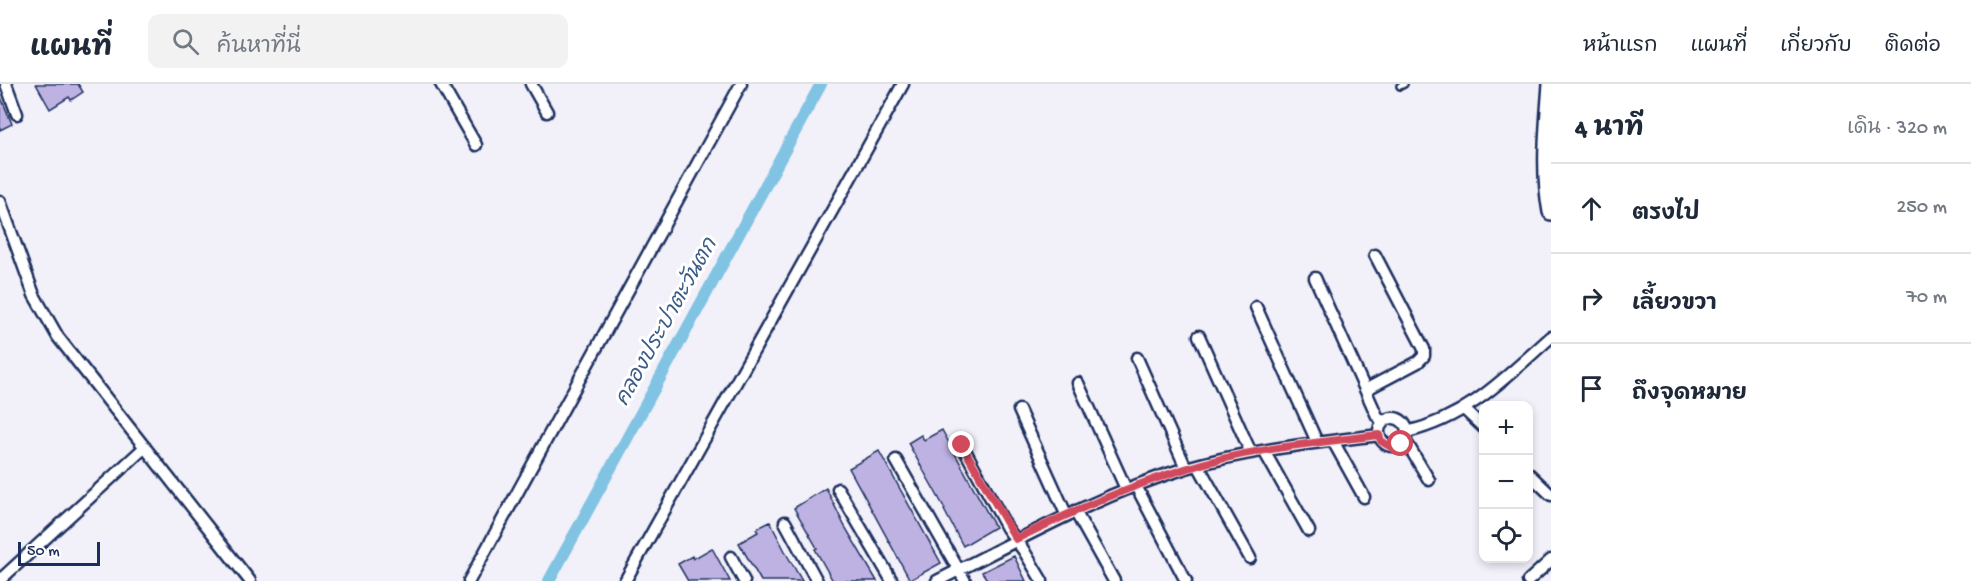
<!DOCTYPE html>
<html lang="th">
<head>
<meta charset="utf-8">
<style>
	body { margin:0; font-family:"Gochi Hand","Playpen Sans Thai",sans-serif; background:#f2f2f3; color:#1f2937 }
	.controls { position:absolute; right:18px; bottom:18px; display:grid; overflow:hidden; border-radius:12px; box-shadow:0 3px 9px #0003 }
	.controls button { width:54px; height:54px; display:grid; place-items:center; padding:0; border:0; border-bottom:2px solid #e0e1e3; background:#fff; color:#1f2937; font:30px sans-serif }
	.scale { position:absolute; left:18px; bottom:15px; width:82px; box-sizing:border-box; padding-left:6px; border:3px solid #1b2f5e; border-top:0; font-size:16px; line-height:21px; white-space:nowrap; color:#1b2f5e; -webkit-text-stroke:4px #fff; paint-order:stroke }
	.stop { position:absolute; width:18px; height:18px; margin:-14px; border:4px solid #d1495b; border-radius:50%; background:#fff }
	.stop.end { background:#d1495b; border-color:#fff; box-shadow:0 2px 6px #0008 }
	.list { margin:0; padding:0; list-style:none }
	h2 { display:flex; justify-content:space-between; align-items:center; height:78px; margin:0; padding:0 24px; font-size:26px }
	h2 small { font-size:20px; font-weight:400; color:#747a83 }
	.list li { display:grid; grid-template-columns:39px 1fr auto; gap:18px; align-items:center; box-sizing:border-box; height:90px; padding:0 24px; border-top:2px solid #e0e1e3 }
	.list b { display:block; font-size:22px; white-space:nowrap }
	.list em { font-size:20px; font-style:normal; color:#747a83 }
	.icon { flex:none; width:33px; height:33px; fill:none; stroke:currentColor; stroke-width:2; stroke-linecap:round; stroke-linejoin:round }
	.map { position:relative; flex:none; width:1551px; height:497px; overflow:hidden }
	header { display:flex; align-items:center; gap:36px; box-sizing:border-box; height:84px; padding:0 30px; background:#fff; border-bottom:2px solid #e0e1e3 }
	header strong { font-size:28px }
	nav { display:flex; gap:33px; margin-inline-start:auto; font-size:21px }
	.search { width:420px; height:54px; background:#f2f2f3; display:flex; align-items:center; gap:15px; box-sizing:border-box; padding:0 21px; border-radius:12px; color:#747a83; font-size:22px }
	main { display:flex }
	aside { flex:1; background:#fff }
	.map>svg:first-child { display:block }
</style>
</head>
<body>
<header>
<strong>แผนที่</strong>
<div class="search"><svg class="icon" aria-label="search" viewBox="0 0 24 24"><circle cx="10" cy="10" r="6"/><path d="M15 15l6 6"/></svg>ค้นหาที่นี่</div>
<nav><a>หน้าแรก</a><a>แผนที่</a><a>เกี่ยวกับ</a><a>ติดต่อ</a></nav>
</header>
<main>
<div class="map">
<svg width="1551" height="497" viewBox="0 0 1551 497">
	<rect width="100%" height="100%" fill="#f2f0f9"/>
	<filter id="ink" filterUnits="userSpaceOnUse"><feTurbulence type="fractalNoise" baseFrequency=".0167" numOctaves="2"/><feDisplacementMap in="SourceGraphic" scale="12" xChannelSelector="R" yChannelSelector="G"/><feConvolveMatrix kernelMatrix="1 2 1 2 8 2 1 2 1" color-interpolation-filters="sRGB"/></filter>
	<g filter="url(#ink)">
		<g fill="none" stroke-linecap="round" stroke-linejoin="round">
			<path stroke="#81c3e2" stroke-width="12" d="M549,497l272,-497"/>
		</g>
		<path fill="#beb2e3" stroke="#1b2f5e" stroke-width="1.5" d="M36,0h42l5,8 -12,8 -2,-3 -19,12z
			M0,11l12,29 -12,6z
			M942,346l53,97 -32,19 -19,-36 1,-1 -37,-66 13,-8 3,5z
			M879,367l62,112 -31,17 -61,-112z
			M826,404l18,37 33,56h-44l-4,-7 -14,-25 2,-1 -23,-40z
			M770,438l17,33 15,26h-41l-22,-38 19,-11 -2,-3z
			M712,464l18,33h-42l-10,-17 14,-8 1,3z
			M1014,472l12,25h-38l-6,-9z"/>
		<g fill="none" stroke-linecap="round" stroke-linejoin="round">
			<defs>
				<path id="lane" d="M1400,2l4,-2"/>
				<path id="street" d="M6,0l11,30
					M441,0l35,61
					M531,0l16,28
					M0,117l34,94 24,42 192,244
					M1315,194l62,138 6,6
					M1256,223l61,135
					M1199,252l52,117
					M1137,274l49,110
					M1078,299l48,106
					M1367,305l51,-27 6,-6v-7l-49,-94
					M1019,326l47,104
					M1465,326l19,18
					M1379 348a14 14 0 1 1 28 0a14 14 0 1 1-28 0Z
					M1407,348c62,-15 99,-55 144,-95
					M1405,356l24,40
					M1333,357l31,56
					M962,361l45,83 17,23 18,30
					M1264,367l45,80
					M896,376l69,121
					M1198,381l52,93
					M1528,389l23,22
					M1136,402l50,95
					M838,405l54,92
					M1075,427l39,70
					M785,438l32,59
					M731,473l13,24
					M0,496l145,-133
					M469,497l272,-497
					M625,497l278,-497
					M937,497c82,-41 161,-86 249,-113 62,-18 128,-25 193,-33
					M1528,497l23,-21"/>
				<path id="secondary" d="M1551,0c-3,43 -8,85 0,128"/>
			</defs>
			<use href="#lane" stroke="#1b2f5e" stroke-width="10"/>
			<use href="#street" stroke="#1b2f5e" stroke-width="15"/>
			<use href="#secondary" stroke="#1b2f5e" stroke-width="20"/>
			<use href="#lane" stroke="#fff" stroke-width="5"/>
			<use href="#street" stroke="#fff" stroke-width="10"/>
			<use href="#secondary" stroke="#fff" stroke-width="15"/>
		</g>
	</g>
	<g fill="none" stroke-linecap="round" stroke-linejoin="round" filter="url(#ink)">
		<path stroke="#d1495b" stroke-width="8" d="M962,361l54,94c55,-27 110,-52 169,-70 62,-20 129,-26 194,-34l2,6 10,6 10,-3"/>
	</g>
	<g text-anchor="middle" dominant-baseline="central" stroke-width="6" stroke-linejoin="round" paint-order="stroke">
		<g font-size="21" font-style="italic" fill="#3a5b86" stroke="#fff">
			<text transform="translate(668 239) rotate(-61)">คลองประปาตะวันตก</text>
		</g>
	</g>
</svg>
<div class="controls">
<button>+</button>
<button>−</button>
<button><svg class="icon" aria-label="locate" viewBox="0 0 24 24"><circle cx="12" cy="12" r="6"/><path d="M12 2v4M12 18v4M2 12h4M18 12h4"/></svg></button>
</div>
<div class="scale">50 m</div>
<div class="stop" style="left:1401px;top:360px"></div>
<div class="stop end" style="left:962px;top:361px"></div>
</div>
<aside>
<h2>4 นาที<small>เดิน · 320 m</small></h2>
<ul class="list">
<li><svg class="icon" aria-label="ahead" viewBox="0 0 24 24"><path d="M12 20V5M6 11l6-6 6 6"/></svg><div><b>ตรงไป</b></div><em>250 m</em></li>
<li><svg class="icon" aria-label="right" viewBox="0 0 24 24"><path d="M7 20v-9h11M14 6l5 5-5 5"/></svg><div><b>เลี้ยวขวา</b></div><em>70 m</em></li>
<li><svg class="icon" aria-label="arrive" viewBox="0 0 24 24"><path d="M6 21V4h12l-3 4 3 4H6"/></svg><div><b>ถึงจุดหมาย</b></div></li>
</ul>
</aside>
</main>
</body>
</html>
